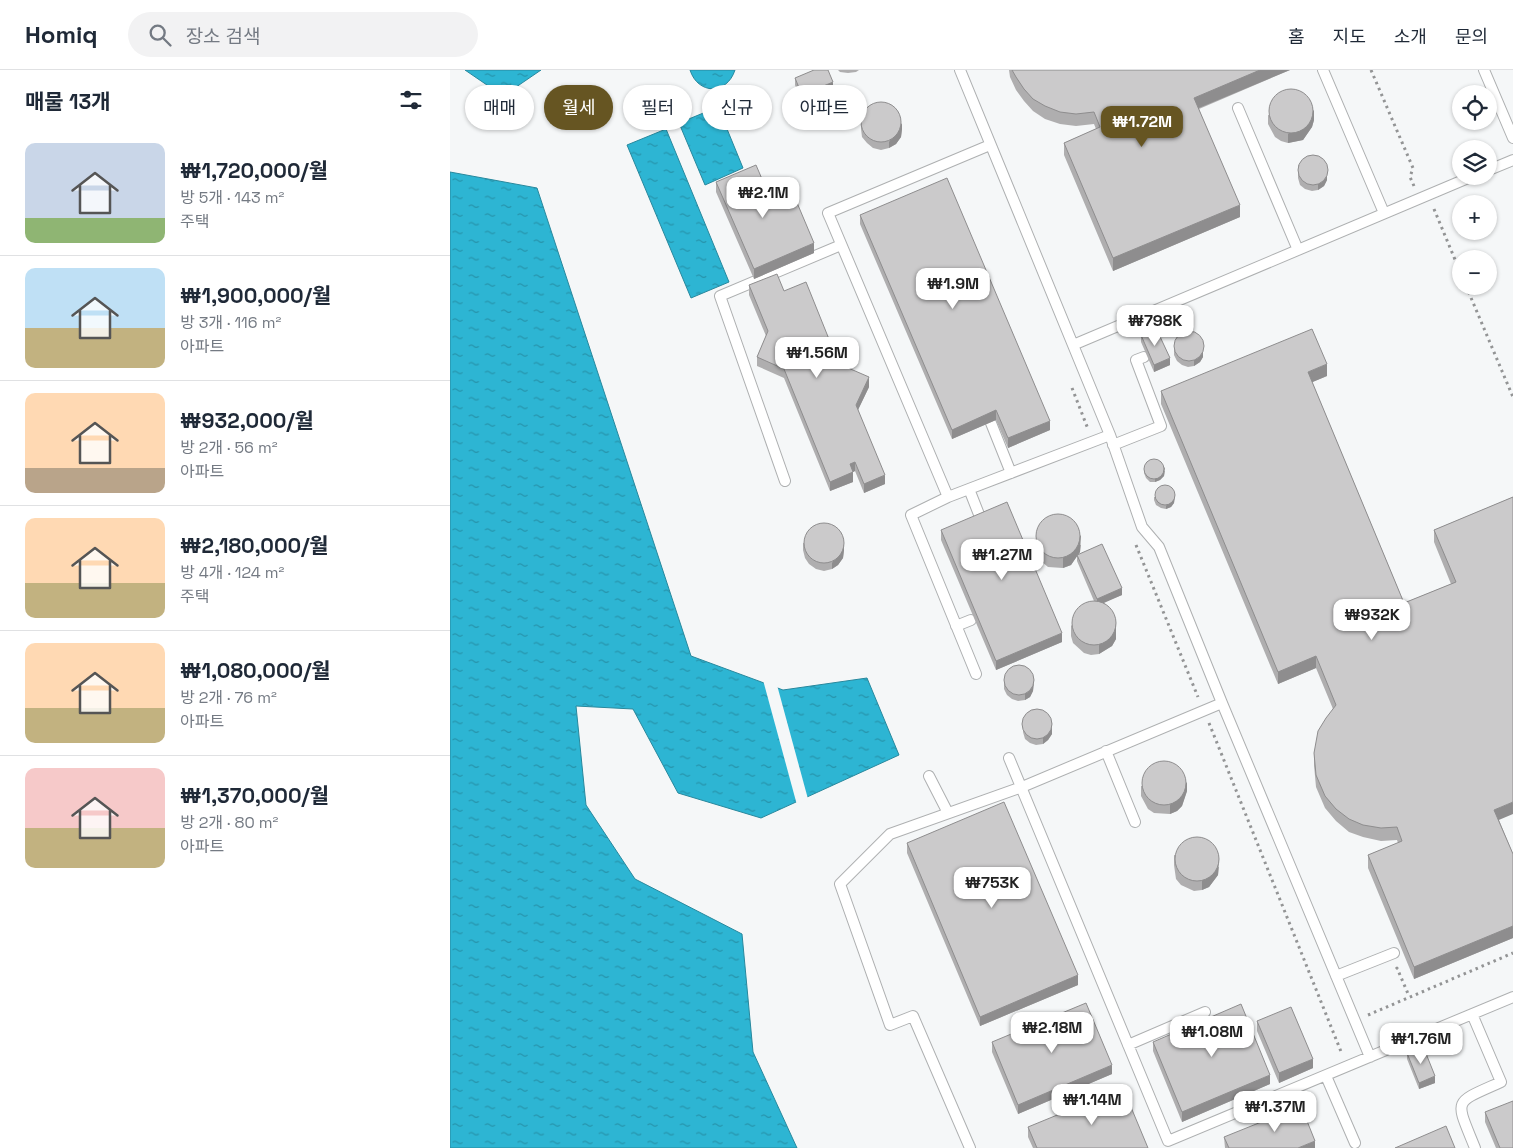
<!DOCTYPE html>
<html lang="ko">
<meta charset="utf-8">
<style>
body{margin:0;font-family:"Space Grotesk","Noto Sans KR",sans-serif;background:#f2f2f3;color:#1f2937;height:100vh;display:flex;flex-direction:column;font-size:19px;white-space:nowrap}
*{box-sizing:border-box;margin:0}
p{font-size:16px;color:#747a83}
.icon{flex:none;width:28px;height:28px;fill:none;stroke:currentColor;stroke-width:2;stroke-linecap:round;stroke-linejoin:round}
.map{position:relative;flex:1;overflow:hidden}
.details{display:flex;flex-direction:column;background:#fff;width:450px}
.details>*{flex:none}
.top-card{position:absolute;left:15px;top:15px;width:475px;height:45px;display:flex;gap:10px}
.buttons{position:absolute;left:1002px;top:15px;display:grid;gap:10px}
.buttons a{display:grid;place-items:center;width:45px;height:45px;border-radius:50%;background:#fff;box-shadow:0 1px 4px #0004;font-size:25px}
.price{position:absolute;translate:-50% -42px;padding:0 11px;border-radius:10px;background:#fff;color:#222;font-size:16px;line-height:32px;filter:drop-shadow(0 1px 2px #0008)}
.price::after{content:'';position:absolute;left:50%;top:30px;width:15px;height:11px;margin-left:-8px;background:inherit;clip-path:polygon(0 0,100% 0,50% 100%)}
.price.on{background:#652;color:#fff}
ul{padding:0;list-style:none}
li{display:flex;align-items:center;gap:15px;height:125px;padding:0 25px}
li+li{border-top:1px solid #e0e1e3}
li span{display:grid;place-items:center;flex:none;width:140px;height:100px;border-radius:10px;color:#555}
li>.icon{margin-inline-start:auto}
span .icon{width:60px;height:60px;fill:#fffc;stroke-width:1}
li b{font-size:21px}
h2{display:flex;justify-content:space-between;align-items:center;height:60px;padding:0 25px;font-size:21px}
.pill{padding:0 18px;border-radius:22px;background:#fff;box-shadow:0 1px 4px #0004;font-size:18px;line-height:45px}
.pill.on{background:#652;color:#fff}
header{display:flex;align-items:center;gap:30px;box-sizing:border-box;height:70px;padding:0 25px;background:#fff;border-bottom:1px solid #e0e1e3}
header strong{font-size:24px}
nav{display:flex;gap:28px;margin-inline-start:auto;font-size:18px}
.search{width:350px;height:45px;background:#f2f2f3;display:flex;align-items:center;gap:12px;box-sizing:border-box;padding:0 18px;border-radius:28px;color:#747a83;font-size:19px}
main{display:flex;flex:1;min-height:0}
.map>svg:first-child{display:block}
</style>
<header>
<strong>Homiq</strong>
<div class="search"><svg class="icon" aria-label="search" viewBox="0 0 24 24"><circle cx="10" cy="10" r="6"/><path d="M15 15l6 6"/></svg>장소 검색</div>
<nav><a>홈</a><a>지도</a><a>소개</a><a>문의</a></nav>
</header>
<main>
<section class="details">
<h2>매물 13개<svg class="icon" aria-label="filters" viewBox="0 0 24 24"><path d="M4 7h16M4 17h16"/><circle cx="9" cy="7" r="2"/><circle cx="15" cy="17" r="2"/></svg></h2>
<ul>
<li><span style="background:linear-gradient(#c9d6e8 75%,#8fb573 0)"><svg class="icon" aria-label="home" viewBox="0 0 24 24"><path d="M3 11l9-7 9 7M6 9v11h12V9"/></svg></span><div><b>₩1,720,000/월</b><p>방 5개 · 143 m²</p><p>주택</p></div></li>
<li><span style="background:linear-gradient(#bfe0f5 60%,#c2b280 0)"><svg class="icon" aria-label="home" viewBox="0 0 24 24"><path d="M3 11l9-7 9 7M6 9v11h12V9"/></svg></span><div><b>₩1,900,000/월</b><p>방 3개 · 116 m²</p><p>아파트</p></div></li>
<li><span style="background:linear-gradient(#ffd9b3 75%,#b9a48a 0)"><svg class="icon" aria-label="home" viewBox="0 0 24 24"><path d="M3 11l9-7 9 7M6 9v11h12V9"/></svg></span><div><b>₩932,000/월</b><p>방 2개 · 56 m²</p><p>아파트</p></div></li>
<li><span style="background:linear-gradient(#ffd9b3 65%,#c2b280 0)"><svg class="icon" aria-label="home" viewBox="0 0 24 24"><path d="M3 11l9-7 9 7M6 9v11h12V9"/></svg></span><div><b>₩2,180,000/월</b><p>방 4개 · 124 m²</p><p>주택</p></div></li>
<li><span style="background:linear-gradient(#ffd9b3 65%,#c2b280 0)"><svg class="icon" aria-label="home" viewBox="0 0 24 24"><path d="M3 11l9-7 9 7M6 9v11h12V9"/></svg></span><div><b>₩1,080,000/월</b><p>방 2개 · 76 m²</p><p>아파트</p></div></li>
<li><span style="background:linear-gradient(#f6c9c9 60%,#c2b280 0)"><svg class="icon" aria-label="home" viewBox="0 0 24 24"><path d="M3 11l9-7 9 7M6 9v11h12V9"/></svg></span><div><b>₩1,370,000/월</b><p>방 2개 · 80 m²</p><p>아파트</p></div></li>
</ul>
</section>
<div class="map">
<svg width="1063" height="1078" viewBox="0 0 1063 1078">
<defs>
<pattern id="water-ripples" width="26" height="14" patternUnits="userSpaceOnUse" patternTransform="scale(1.25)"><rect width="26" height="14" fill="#2db5d3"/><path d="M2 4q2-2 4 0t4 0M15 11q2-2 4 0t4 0" fill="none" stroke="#2693ab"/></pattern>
</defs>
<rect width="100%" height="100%" fill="#f5f7f8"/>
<path fill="url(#water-ripples)" stroke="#28889d" d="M15 0H91L53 26Z
M240 0H285C277 25 248 25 240 0Z
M268 37 293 98 255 115 229 53Z
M216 59 279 212 241 228 177 75Z
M0 102 87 118 241 586 333 620 417 608 449 685 311 748 228 723 183 639 126 636 136 735 185 809 292 864 303 982 347 1078H0Z"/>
<path fill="#f5f7f8" d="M313 610 327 615 358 729 347 735Z"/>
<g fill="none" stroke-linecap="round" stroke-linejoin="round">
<g stroke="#aeb0b1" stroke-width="12">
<path id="service" d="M510 0 660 365 692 457 709 477 772 633 920 987
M873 0 934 143
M1034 0 1063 68
M788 38 848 180
M1039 100 1063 90
M623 275 1023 106
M541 353 561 403
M663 375 711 356 686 290 694 287
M335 411 270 226 391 175
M519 419 530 447
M498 427 378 143 540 75
M506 556 521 550
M526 604 461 445 498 427 660 365
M656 681 685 752
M559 688 718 1071 1063 927
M479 706 498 743
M886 906 944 883
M1022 944 1051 1012C1002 1034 1005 1028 1025 1078
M678 975 755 942
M876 1006 905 1073
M520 1078 463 946 440 955 390 814 440 764 572 717 772 633"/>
</g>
<path stroke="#939495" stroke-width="3" stroke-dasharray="2.5 4" stroke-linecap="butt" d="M921 0 963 98 960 107 964 116
M984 139 1011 204
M1016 216 1063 327
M622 318 638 359
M686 475 748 627
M759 653 892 984
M946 899 947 898 959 926
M918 945 1063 883"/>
<use href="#service" stroke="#fff" stroke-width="10"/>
</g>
<path fill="#afaeaf" d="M388 0H409L406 2 398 3 390 2Z
M559 0H840L749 39 790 147 663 201 614 85V73L646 59 644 54 626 56 610 54 595 49 583 41 574 31 566 20 560 7Z
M345 8 383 19 352 32 345 15Z
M818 45 864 50 862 57 853 70 838 73 831 71 825 67 818 54Z
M411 52 452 59 451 67 446 74 439 78 431 80 423 78 417 73 412 67 411 59Z
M848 95 877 103V110L874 116 868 120 862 121 855 119 850 115 848 108Z
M266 112 324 137 364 183 304 209 266 122Z
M410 145 600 360 558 378 546 350 502 369 410 154Z
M299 215 334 221 389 294 419 317 408 340 435 414 414 423 405 401 403 402V412L380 421 334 308 307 296V287L316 266 299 225Z
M691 265 720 295 704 302 691 272Z
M724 272 753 280V287L750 292 744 296 738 297 732 295 727 291 724 285Z
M877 306 862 312 954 533 1001 514 984 472V460L1063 427 1049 750 1063 784V868L964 909 918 798V785L948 773 947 770 931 771 913 767 899 762 886 751 875 738 866 717 864 695V683L883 639 866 598 828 614 711 334V321Z
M694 400 715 401 714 406 710 410 705 412H700L696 408 694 403Z
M704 427H725L724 433 721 437 716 439 711 438 706 435 704 430Z
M491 460 612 572 546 600 491 470Z
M585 470 631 475 630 482 628 485 672 525 654 532 666 561V569L662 576 649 584 641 585 634 583 623 573 621 566V556L644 531 627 491V486L621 495 613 498 598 497 592 492 585 480Z
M353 473 394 480 393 488 388 495 382 499 374 501 366 499 359 494 355 488 353 480Z
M554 612 584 614 583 621 580 627 575 630 568 631 562 629 557 625 554 619Z
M573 656 602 664 598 670 593 674 586 675 580 673 575 669 573 662Z
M691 716 737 721 732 736 727 741 720 744 704 743 698 739 691 726Z
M457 773 628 915 530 956 457 783Z
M724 785 769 797 768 805 759 817 752 820 744 821 731 815 726 809 724 795Z
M807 951 863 998 829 1013 807 961Z
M542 972 662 1004 568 1044 542 982Z
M703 972 820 1014 732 1052 703 981Z
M957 983 985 1013 969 1019 957 989Z
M1035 1042 1063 1078H1046L1035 1052Z
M578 1057 698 1078H583L578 1067Z
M774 1067 865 1078H775Z"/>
<path fill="#8e8d8e" d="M810 0H840L744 40V28Z
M383 12V19L352 32V25Z
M864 40V50L862 57 853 70 838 73V64Z
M452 53V59L451 67 446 74 439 78V72Z
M877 97V110L874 116 868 120V113Z
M790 135V147L663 201V188Z
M364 173V183L304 209V199Z
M753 273V287L750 292 744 296V290Z
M720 288V295L704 302V295Z
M877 294V306L858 314V302Z
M419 307V317L406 344V335Z
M546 340V350L502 369V360Z
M600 351V360L558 378V368Z
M405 392V401L403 402V412L380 421V412L400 394Z
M715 397 714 406 710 410 705 412V409Z
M435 405V414L414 423V414Z
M725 424 724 433 721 437 716 439V436Z
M631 465 630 482 621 495 613 498V488Z
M394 474V480L393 488 388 495 382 499V493Z
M672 518V525L647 536V529Z
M666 552V569L662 576 649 584V575Z
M612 563V572L546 600V591Z
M866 586V598L828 614V602Z
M584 607 583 621 580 627 575 630V624Z
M602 651V664L598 670 593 674V668Z
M737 712V721L732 736 727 741 720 744V735Z
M1063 732V744L1044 752V740Z
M769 788 768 805 759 817 752 820V811Z
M1063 856V868L964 909V897Z
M628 905V915L530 956V947Z
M863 989V998L829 1013V1003Z
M662 995V1004L568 1044V1035Z
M820 1005V1014L732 1052V1042Z
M985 1006V1013L969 1019V1013Z
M865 1071V1078H848Z"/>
<path fill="#cbcacb" stroke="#8e8d8e" d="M364 0H378L383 12 352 25 345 8Z
M562 0H810L744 28 790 135 663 188 614 73 650 57 644 42 626 44 610 42 595 36 583 29 574 19 566 7Z
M819 41a22 22 0 1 1 44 0a22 22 0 1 1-44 0Z
M411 52a20 20 0 1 1 40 0a20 20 0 1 1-40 0Z
M848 100a15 15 0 1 1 30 0a15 15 0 1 1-30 0Z
M306 95 324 137 345 128 364 173 304 199 266 112Z
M497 108 600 351 558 368 546 340 502 360 410 145Z
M327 204 334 221 356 212 389 294 419 307 406 335 435 405 414 414 405 392 400 394 403 402 380 412 334 299 307 287 318 261 299 215Z
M706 258 720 288 704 295 691 265Z
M862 259 877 294 858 302 954 533 1006 512 984 460 1063 427V732L1044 740 1063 784V856L964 897 918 785 952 771 947 757 931 758 913 755 899 749 886 739 875 726 866 705 864 683 868 661 876 648 886 635 866 586 828 602 711 321Z
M724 276a15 15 0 1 1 30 0a15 15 0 1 1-30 0Z
M694 399a10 10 0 1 1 20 0a10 10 0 1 1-20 0Z
M705 425a10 10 0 1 1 20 0a10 10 0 1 1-20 0Z
M557 432 612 563 546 591 491 460Z
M586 466a22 22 0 1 1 44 0a22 22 0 1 1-44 0Z
M354 473a20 20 0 1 1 40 0a20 20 0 1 1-40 0Z
M652 474 672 518 647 529 627 485Z
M622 553a22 22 0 1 1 44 0a22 22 0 1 1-44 0Z
M554 610a15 15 0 1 1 30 0a15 15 0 1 1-30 0Z
M572 654a15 15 0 1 1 30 0a15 15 0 1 1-30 0Z
M692 713a22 22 0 1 1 44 0a22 22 0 1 1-44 0Z
M554 732 628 905 530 947 457 773Z
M725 789a22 22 0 1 1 44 0a22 22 0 1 1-44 0Z
M636 933 662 995 568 1035 542 972Z
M791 934 820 1005 732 1042 703 972Z
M841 937 863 989 829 1003 807 951Z
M973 976 985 1006 969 1013 957 983Z
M673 1018 698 1078H587L578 1057Z
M1063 1031V1078H1050L1035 1042Z
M851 1036 865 1071 848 1078H779L774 1067Z
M996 1056 1005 1078H945Z"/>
</svg>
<div class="buttons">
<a><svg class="icon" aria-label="locate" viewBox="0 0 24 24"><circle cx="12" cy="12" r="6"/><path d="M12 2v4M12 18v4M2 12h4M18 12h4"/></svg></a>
<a><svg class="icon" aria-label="layers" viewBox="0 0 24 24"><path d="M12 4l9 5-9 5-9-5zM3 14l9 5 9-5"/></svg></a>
<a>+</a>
<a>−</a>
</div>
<b class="price on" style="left:692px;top:78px">₩1.72M</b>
<b class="price" style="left:313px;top:149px">₩2.1M</b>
<b class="price" style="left:503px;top:240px">₩1.9M</b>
<b class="price" style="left:705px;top:277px">₩798K</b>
<b class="price" style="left:367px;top:309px">₩1.56M</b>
<b class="price" style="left:552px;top:511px">₩1.27M</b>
<b class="price" style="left:922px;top:571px">₩932K</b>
<b class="price" style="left:542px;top:839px">₩753K</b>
<b class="price" style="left:602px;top:984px">₩2.18M</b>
<b class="price" style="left:762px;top:988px">₩1.08M</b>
<b class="price" style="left:971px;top:995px">₩1.76M</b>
<b class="price" style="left:642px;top:1056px">₩1.14M</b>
<b class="price" style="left:825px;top:1063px">₩1.37M</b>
<div class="top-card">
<a class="pill">매매</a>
<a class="pill on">월세</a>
<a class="pill">필터</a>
<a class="pill">신규</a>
<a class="pill">아파트</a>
</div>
</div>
</main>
